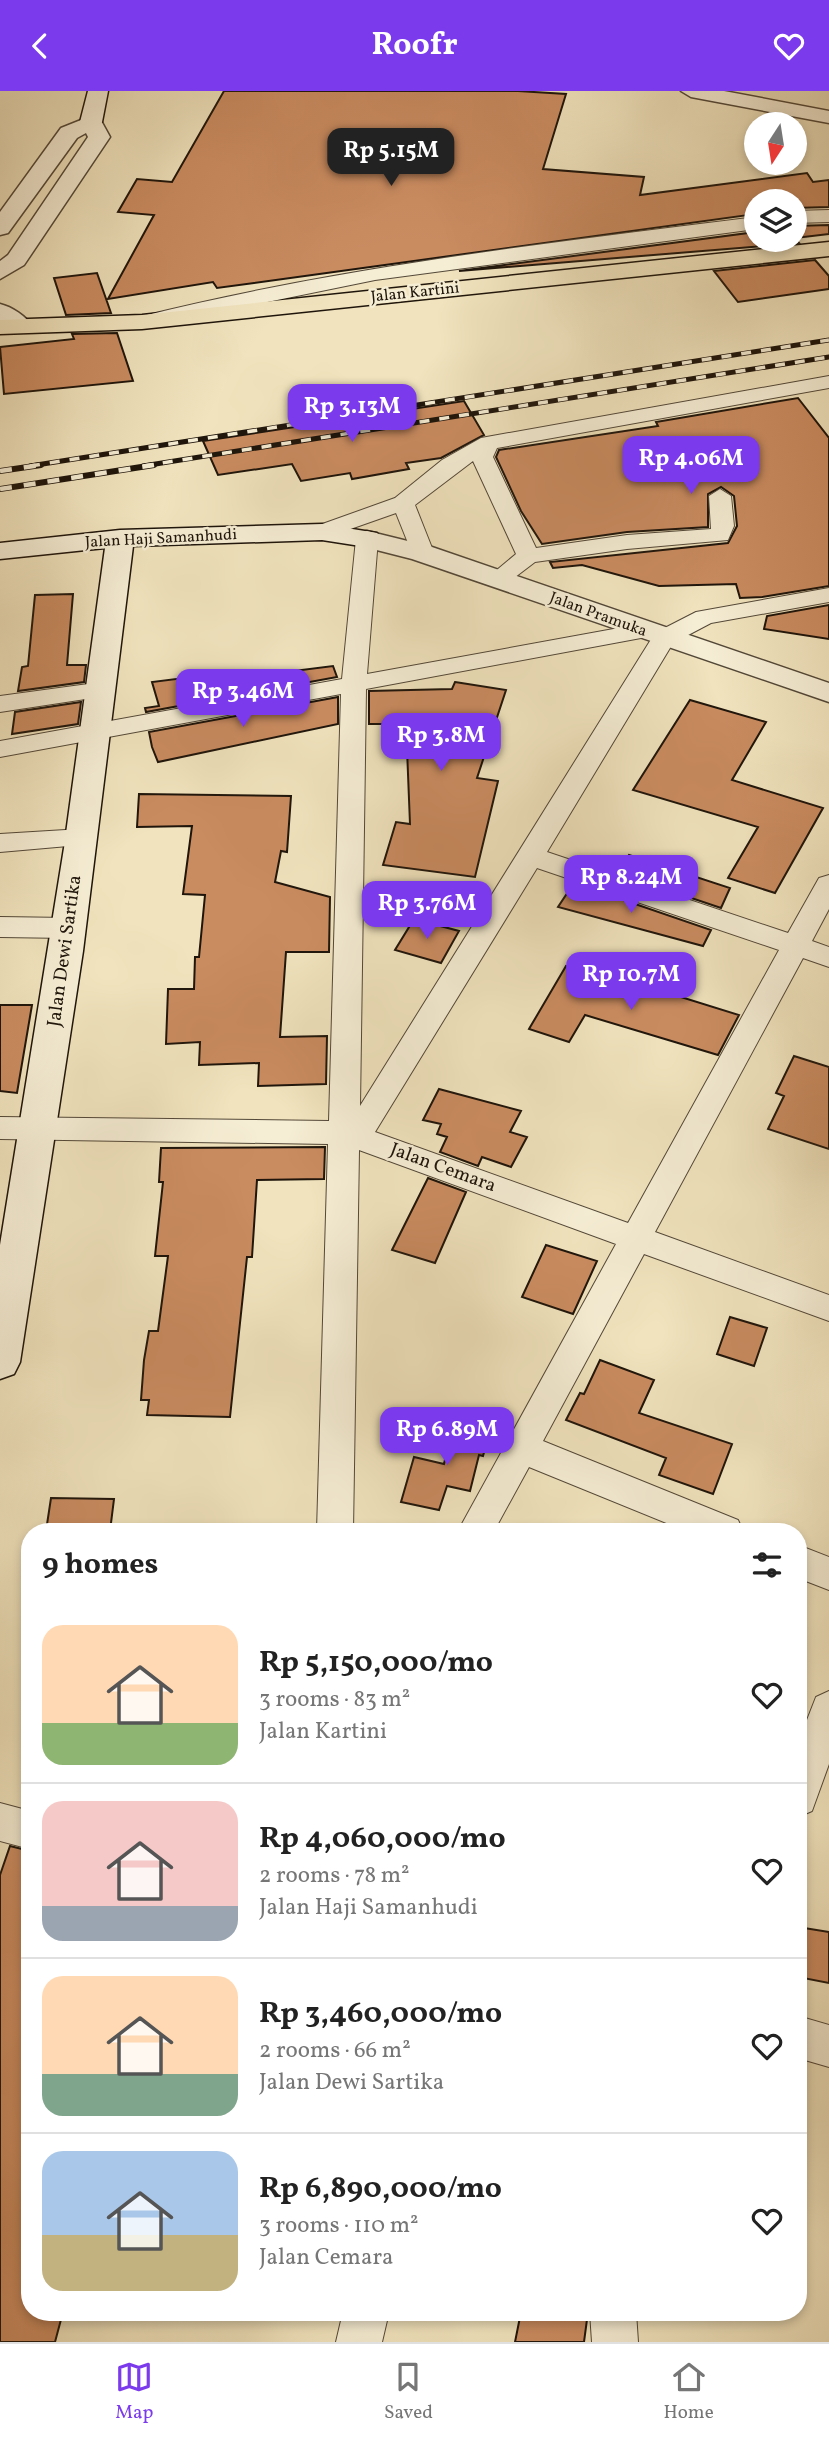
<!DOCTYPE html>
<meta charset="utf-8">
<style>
body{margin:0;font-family:Vollkorn,serif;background:#f2f2f2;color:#222;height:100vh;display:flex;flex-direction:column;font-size:26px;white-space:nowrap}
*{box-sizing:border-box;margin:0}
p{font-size:23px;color:#767676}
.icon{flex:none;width:38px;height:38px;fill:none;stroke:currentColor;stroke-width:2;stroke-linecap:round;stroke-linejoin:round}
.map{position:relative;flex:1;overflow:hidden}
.drawer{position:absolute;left:21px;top:1432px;width:786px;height:798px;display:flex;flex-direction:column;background:#fff;border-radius:28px;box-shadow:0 4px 10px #0003}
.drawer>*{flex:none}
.needle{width:46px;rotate:192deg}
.buttons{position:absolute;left:744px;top:21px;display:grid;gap:14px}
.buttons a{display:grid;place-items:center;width:63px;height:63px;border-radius:50%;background:#fff;box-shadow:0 4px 10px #0003;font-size:35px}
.price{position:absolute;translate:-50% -60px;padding:0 16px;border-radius:14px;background:#7c3aed;color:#fff;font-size:23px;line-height:46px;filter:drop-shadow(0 2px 4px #0008)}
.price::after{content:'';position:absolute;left:50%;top:42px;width:21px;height:16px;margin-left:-10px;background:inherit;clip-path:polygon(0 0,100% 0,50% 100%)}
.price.current{background:#222;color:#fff}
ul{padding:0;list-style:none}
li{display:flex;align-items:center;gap:21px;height:175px;padding:0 21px}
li+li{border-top:2px solid #e0e0e0}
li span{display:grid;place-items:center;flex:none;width:196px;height:140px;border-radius:21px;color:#555}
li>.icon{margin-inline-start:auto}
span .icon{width:84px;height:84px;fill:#fffc;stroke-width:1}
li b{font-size:30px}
h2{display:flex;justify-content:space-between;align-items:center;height:84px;padding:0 21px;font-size:30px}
header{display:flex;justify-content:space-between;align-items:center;height:91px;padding:0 21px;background:#7c3aed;color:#fff;font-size:32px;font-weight:700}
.menu{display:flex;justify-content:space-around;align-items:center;height:98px;border-top:2px solid #e0e0e0;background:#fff;font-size:19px;color:#767676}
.menu a{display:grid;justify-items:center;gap:4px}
.menu .current{color:#7c3aed}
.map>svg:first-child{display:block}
</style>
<header><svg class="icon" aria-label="back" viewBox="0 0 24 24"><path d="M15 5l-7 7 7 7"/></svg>Roofr<svg class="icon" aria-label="heart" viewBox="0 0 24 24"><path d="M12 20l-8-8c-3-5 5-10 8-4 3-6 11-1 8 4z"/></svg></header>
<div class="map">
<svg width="829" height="2251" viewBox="0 0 829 2251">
<rect width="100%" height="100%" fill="#f0e3bd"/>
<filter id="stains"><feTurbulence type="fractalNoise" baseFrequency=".00286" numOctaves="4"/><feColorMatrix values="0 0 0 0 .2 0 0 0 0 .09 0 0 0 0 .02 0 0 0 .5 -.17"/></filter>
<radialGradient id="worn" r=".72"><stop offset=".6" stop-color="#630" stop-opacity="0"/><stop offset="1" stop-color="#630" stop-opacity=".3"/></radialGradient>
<path fill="#c98b60" stroke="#1f150b" stroke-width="2" d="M224 0H518L566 3 543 78 644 86 640 104 807 82 813 91 829 89V116L794 117V110H756V123L217 197 213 191 108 208 154 124 118 121 137 88 172 91Z
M829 134V143L795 147 799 152 459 180 756 141V149H794V135Z
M815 169 829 185V198L738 211 714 180Z
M97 182 111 222 66 224 54 187Z
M117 242 133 290 4 303 0 256 74 248 72 243Z
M798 307 829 347V495L762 506 740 507 736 493 659 495 582 474 553 477 550 471 728 452 737 435 734 405 721 396 708 403V436L627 441 542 453 521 420 496 366 499 359 658 335 656 331Z
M464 310 484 344 441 367 406 372 409 378 352 388 350 382 301 390 292 373 218 384 203 350Z
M73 503 67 574H86L84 591 18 600 22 576 28 575 35 504Z
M829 514V548L764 538 767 525Z
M333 575 337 586 146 621 145 617 159 615 152 591 184 587 185 589 254 585Z
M455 591 506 599 477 687 498 690 475 786 383 774 396 731 410 733 407 658H391L389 633H369V600L452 598Z
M338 606V633L158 671 152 656 149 641Z
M690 609 766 631 732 689 823 717 775 802 728 787 758 736 633 699Z
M81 611 78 633 12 643 15 621Z
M139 703 291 705 287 761 281 760 275 791 330 806 329 861H286L280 946 327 945 326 993 258 995 259 972 199 974 200 951 166 953 168 898H194L195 866H199L205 804 183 803 192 735 137 736Z
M629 764 730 797 721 817 617 782Z
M574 792 711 839 703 855 558 816Z
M414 828 459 840 441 872 395 859Z
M566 875 649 903 652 897 739 924 718 964 585 924 569 951 529 938Z
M0 914H32L17 1002 0 1000Z
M794 965 829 976V1058L768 1038 784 1005 776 1002Z
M439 998 521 1020 510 1041 527 1046 511 1076 482 1066 478 1075 440 1061 447 1046 437 1043 441 1033 423 1029Z
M325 1056 324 1088 257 1089 252 1166H247L230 1326 147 1324 149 1309H141L144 1269 149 1240H158L168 1165H155L163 1091H159L161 1057Z
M428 1087 466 1101 435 1172 392 1159Z
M546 1154 597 1170 573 1223 522 1206Z
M730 1226 767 1237 754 1275 717 1263Z
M600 1269 654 1289 639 1322 732 1353 713 1403 659 1384 666 1367 566 1329 580 1302 584 1303Z
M454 1328 491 1336 483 1365 479 1364 470 1400 447 1395 439 1419 401 1411 414 1366 444 1373Z
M51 1407 114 1408 110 1440H46Z
M10 1755 30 1760V2221H63L55 2251H0V1784Z
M798 1836 829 1841V1892L798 1886Z
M521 2221H588L584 2251H515Z"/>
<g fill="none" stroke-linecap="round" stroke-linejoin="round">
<g stroke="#534838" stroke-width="2">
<path id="minor" d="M829 119V131L794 132V120Z
M756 126V138L375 189 150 235 140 229 143 225C344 175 550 152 756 126Z
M829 285V297L497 357 493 366 536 457 627 444 711 438 709 405 720 398 731 405 734 435 728 449 627 458 535 471 506 493H490L486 488 516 463 473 370 415 414 434 462 430 467H414L396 422 322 448 311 441 314 436 395 407 442 369 481 347Z
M367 441 378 448 367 583 641 533 649 535 653 540 649 545 641 547 366 598 360 1015 655 542 696 521 829 497V511L711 532 673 552 547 761 788 842 819 787 829 784V818L812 850 829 856V876L803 867 655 1141 829 1204V1230L644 1163 543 1350 738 1429 743 1440H686L529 1376 494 1440H458L616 1153 359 1059 353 1440H317L328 1053 0 1048V1026L329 1030 341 603 0 666V650L342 588 356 448ZM537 777 779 859 628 1132 375 1041Z
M103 591 112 594 115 599 112 604 0 621V605Z
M82 738 91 741 95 747 91 753 0 761V743Z
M0 826 68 827 78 830 82 837 78 844 68 847 0 846Z
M798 1454 829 1466V1499L798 1487Z
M829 1600V1673L812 1720 798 1726V1652L816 1606Z
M0 1712 30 1720V1758L0 1750Z
M798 1925 829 1934V1976L798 1967Z
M343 2221H389L382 2251H336Z
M590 2221H636L638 2251H592Z"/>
</g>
<g stroke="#534838" stroke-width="3">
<path id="tertiary" d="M681 0H724L829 20V32L691 6Z
M91 25 99 26 110 46 24 174 0 188V170L8 164 88 46 86 42 77 47 8 142 0 144V121L61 37Z
M0 213C12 216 26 225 33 236L30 241H12L0 232Z
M367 440 432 456 829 592V611L412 468 357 454 353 448 357 442Z"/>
</g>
<g stroke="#1f150b" stroke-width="3">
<path id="secondary" d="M88 0H108L102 31 91 37 80 31Z
M322 433 377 442 381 448 377 454 367 456 322 449 133 455 83 860 20 1271 14 1283 0 1288V1154L64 757 105 457 0 468V452L120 439Z"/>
</g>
<g stroke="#1f150b" stroke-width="3">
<path id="trunk" d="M829 151V165L142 238 0 243V229L142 224Z"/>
</g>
<use href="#minor" fill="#f5edd4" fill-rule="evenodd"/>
<use href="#tertiary" fill="#f5edd4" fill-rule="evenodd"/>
<use href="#secondary" fill="#f5edd4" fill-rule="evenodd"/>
<use href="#trunk" fill="#f0e3bd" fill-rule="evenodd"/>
<g stroke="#1f150b" stroke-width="5">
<path id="rail-far1" d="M30 375 829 249
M143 375 829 266"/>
</g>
<g stroke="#1f150b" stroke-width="6">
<path id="rail" d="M0 380 41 374
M0 398 154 374"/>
</g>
<use href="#rail-far1" stroke="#f5edd4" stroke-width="3.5" stroke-dasharray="10" stroke-linecap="butt"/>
<use href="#rail" stroke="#f5edd4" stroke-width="4.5" stroke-dasharray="12" stroke-linecap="butt"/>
</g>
<g text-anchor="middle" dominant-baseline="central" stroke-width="5" stroke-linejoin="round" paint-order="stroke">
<g font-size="16" fill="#1f150b" stroke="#f5edd4">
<text transform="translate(415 202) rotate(-6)">Jalan Kartini</text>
<text transform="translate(161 448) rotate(-3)">Jalan Haji Samanhudi</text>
<text transform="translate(598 524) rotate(20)">Jalan Pramuka</text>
</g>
<g font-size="19" fill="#1f150b" stroke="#f5edd4">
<text transform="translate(65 860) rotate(-82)">Jalan Dewi Sartika</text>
<text transform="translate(443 1077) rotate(20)">Jalan Cemara</text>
</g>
</g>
<rect width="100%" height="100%" filter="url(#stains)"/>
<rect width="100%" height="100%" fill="url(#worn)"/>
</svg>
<div class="buttons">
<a><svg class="needle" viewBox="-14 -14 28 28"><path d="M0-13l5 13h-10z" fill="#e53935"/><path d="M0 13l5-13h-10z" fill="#767676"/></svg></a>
<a><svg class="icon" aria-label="layers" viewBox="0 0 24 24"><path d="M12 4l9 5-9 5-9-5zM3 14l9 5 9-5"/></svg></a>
</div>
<b class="price current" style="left:391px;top:97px">Rp 5.15M</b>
<b class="price" style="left:352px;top:353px">Rp 3.13M</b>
<b class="price" style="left:691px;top:405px">Rp 4.06M</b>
<b class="price" style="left:243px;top:638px">Rp 3.46M</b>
<b class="price" style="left:441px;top:682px">Rp 3.8M</b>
<b class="price" style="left:631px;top:824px">Rp 8.24M</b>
<b class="price" style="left:427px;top:850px">Rp 3.76M</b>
<b class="price" style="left:631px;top:921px">Rp 10.7M</b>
<b class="price" style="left:447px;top:1376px">Rp 6.89M</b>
<section class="drawer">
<h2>9 homes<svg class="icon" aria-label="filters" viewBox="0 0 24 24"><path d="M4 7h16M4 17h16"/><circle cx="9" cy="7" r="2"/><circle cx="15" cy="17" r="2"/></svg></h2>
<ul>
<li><span style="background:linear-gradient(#ffd9b3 70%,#8fb573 0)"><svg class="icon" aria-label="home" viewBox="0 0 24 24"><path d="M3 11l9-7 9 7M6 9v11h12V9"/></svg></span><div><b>Rp 5,150,000/mo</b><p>3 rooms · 83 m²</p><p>Jalan Kartini</p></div><svg class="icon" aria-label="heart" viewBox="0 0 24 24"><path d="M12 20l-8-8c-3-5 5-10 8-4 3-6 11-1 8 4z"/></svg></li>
<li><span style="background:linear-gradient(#f6c9c9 75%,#9aa5b1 0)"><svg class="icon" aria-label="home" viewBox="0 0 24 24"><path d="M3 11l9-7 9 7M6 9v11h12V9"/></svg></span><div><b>Rp 4,060,000/mo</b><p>2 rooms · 78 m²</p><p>Jalan Haji Samanhudi</p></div><svg class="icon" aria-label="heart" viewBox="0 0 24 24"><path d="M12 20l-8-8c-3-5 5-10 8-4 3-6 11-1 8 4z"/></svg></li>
<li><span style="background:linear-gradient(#ffd9b3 70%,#7fa58c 0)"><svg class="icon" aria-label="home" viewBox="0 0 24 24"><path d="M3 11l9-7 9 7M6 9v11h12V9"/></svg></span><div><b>Rp 3,460,000/mo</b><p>2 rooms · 66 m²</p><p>Jalan Dewi Sartika</p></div><svg class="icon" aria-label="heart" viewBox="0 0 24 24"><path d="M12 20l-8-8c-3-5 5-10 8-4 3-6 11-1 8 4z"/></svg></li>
<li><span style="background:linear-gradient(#a9c7e8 60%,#c2b280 0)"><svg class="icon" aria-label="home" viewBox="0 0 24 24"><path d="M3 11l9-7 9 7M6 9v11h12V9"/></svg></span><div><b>Rp 6,890,000/mo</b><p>3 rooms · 110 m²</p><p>Jalan Cemara</p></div><svg class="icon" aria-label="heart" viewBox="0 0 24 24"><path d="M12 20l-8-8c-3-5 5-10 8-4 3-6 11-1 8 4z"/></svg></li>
</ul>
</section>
</div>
<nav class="menu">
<a class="current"><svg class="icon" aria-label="map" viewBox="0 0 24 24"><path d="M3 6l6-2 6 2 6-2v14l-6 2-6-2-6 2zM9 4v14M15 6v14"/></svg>Map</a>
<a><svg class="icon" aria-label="saved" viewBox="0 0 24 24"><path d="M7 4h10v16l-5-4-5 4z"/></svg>Saved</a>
<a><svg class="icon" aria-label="home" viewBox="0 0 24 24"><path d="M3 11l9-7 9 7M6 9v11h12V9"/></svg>Home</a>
</nav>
